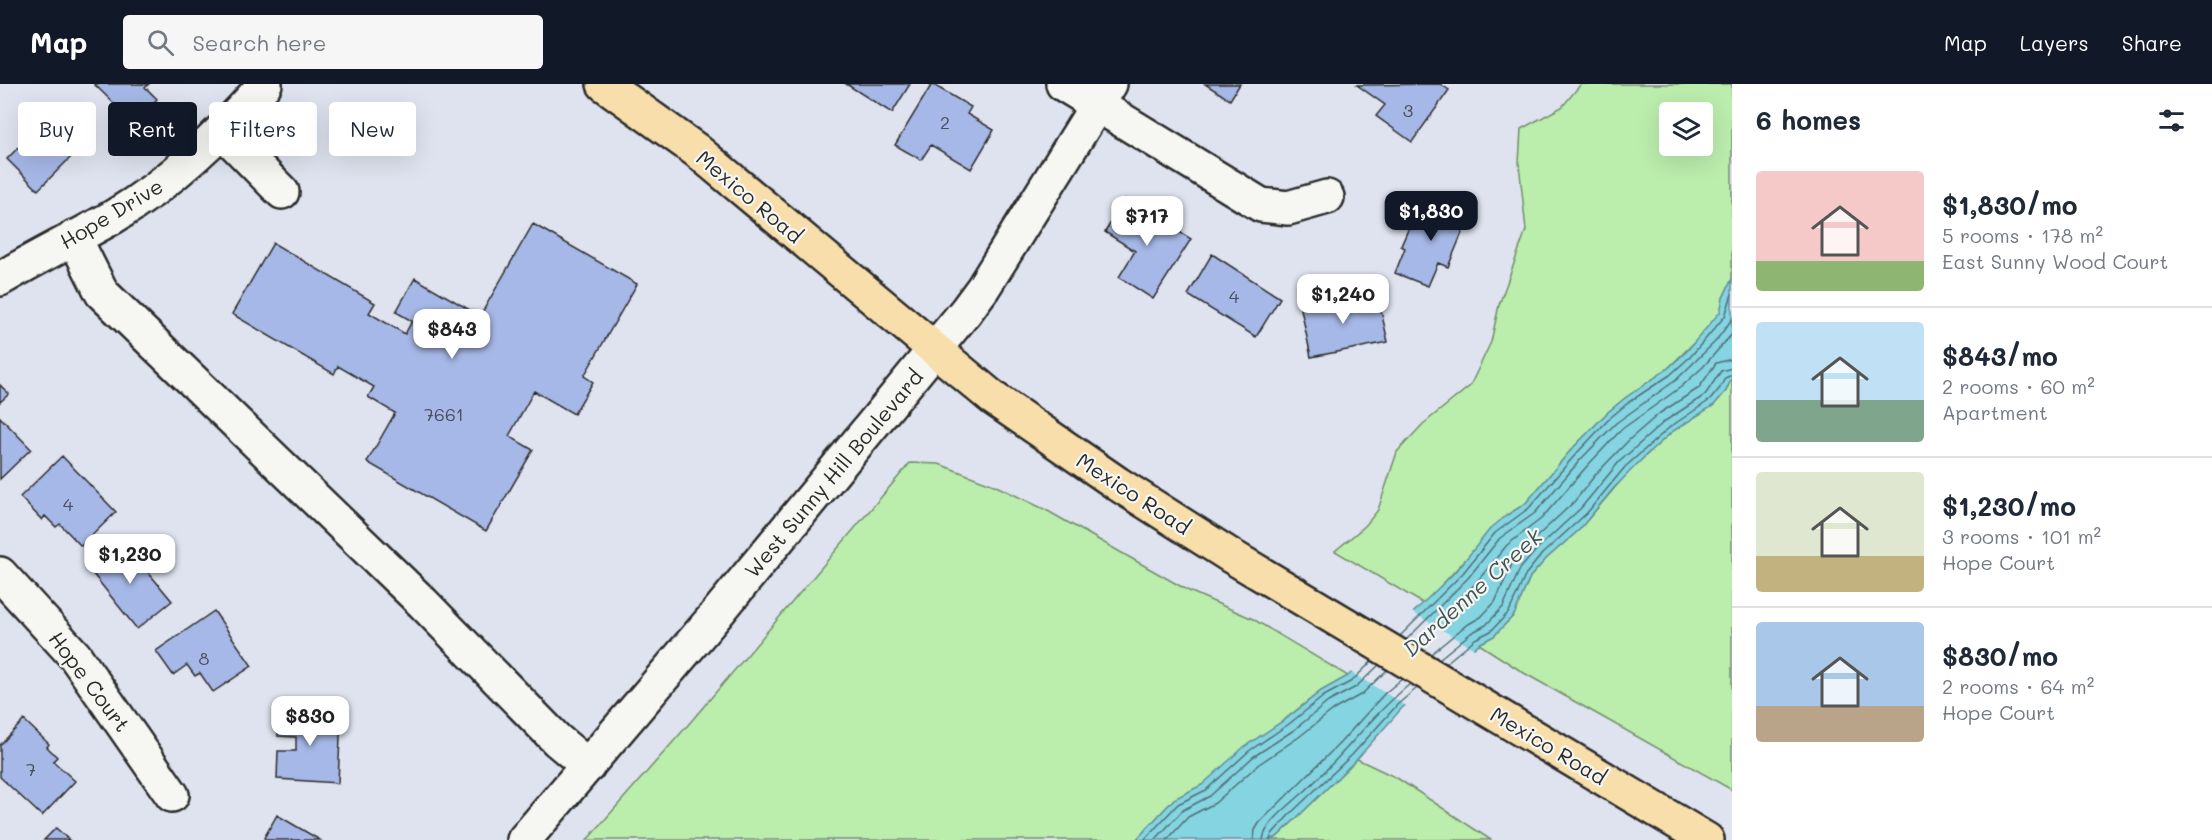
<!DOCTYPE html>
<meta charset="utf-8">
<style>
body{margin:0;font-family:Mali,sans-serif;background:#f6f6f7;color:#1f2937;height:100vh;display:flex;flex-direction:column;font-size:22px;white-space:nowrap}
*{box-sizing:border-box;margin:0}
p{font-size:20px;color:#747a83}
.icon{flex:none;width:33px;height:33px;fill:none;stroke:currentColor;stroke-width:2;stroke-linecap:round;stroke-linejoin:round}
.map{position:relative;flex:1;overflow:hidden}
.drawer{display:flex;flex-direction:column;background:#fff;width:480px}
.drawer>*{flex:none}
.top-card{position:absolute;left:18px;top:18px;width:570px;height:54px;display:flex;gap:12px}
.tools{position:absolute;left:1659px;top:18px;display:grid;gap:12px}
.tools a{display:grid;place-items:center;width:54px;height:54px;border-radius:6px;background:#fff;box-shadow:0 6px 24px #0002;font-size:30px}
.price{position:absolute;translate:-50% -51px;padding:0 14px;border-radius:12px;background:#fff;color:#222;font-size:20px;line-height:39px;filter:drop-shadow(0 2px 3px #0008)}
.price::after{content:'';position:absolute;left:50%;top:36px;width:18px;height:14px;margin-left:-9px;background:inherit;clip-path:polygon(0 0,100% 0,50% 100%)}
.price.active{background:#111827;color:#fff}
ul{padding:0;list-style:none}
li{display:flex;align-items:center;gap:18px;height:150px;padding:0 24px}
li+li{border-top:2px solid #e0e1e3}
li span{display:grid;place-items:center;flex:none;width:168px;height:120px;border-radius:6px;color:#555}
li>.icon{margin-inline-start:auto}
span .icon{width:72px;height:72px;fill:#fffc;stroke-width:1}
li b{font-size:26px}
h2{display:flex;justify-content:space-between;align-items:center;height:72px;padding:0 24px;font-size:26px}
.pill{padding:0 21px;border-radius:6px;background:#fff;box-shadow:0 6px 24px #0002;font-size:21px;line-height:54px}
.pill.active{background:#111827;color:#fff}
header{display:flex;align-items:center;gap:36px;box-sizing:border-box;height:84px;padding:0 30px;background:#111827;color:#fff}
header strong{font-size:28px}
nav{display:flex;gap:33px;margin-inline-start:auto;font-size:21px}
.search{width:420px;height:54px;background:#f6f6f7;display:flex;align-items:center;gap:15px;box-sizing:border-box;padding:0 21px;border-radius:6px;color:#747a83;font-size:22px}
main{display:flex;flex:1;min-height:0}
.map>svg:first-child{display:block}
</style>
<header>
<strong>Map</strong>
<div class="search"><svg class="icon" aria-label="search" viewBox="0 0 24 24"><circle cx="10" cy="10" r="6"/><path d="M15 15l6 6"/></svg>Search here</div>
<nav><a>Map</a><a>Layers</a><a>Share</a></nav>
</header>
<main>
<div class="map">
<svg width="1732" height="756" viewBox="0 0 1732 756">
<rect width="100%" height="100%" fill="#dee3ef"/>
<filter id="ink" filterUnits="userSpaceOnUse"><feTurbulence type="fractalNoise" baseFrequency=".0167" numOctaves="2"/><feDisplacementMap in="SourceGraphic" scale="12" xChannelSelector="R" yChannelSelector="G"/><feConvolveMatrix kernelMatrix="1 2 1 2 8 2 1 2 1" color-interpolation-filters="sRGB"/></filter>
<g filter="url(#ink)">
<path fill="#bbedad" stroke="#738c6c" stroke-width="1.5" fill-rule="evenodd" d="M1581 0H1732V195L1723 214 1721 228 1705 248 1666 286 1625 314 1607 329 1571 366 1525 420 1507 431 1424 520 1335 467 1365 442 1378 426 1397 368 1423 340 1470 302 1491 258 1499 221 1526 146 1519 79 1521 45 1562 23ZM1670 28H1702V62H1670Z
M1732 293V706L1524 589 1479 560 1494 552 1514 531 1530 493 1547 474 1579 446 1629 387 1673 347 1714 321 1726 307Z
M910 379 939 380 994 401 1046 426 1189 507 1253 535 1348 592 1321 607 1202 701 1174 715 1136 756H587L688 641Z
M1357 675 1397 694 1491 756H1270L1277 753Z"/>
<path fill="#84d4e1" stroke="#609098" stroke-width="1.5" d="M1732 195V293L1726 307 1714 321 1673 347 1646 371 1613 405 1579 446 1547 474 1530 493 1514 531 1494 552 1479 560 1402 624 1357 675 1277 753 1270 756H1136L1174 715 1202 701 1245 662 1286 635 1321 607 1348 592 1458 485 1490 445 1507 431 1525 420 1571 366 1607 329 1625 314 1666 286 1686 268 1720 228 1723 214Z"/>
<path fill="#dee3ef" d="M1412 528 1476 566 1408 623 1349 587Z"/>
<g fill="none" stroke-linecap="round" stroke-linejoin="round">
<path stroke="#4f6f74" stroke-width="1.5" d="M1400 552 1463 489 1495 449 1529 424 1576 370 1611 333 1629 318 1670 291 1691 272 1725 232 1732 210
M1406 556 1468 494 1500 454 1535 429 1581 375 1616 339 1676 296 1715 258 1732 235
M1414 560 1475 500 1507 461 1541 435 1588 381 1622 345 1681 303 1703 283 1732 250
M1431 570 1465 542 1481 533 1495 518 1513 478 1530 459 1574 418 1596 390 1630 355 1660 329 1699 304 1716 279 1732 275
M1439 575 1471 549 1486 541 1503 523 1520 485 1537 465 1581 424 1619 378 1665 337 1705 311 1721 287 1732 284
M1446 579 1475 555 1491 547 1509 528 1526 490 1542 470 1587 429 1625 383 1670 343 1710 316 1720 304 1725 294 1732 291
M1144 756 1178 720 1206 706 1249 667 1289 640 1324 612 1352 597 1372 577
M1155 756 1183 726 1210 712 1253 673 1294 646 1328 618 1356 603 1379 581
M1167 756 1188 733 1215 719 1259 680 1299 653 1333 626 1362 610 1387 586
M1254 756 1255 746 1260 738 1340 659 1385 609 1402 595
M1263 756C1264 740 1292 719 1304 708 1341 674 1371 632 1410 600
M1270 756 1272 750 1290 730 1352 671 1398 620 1417 604"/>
</g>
<path fill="#a6b8e7" stroke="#2b2b2b" stroke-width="1.5" d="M94 0H149L145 3 157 15 134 39Z
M846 0H910L892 29Z
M932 0 971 23 967 30 994 46 971 85 931 61 921 76 895 61Z
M1205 0H1240L1230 16Z
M1440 0 1449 6 1412 58 1376 32 1385 21 1357 1Z
M59 22 91 53 38 106 7 75Z
M1125 115 1146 128 1149 124 1162 132 1159 135 1191 155 1153 215 1119 193 1135 167 1105 148Z
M1425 115 1469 132 1448 183 1438 179 1428 202 1395 189 1405 164 1401 162 1410 141 1414 143Z
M533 140 637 200 584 292 593 298 574 330 534 307 509 352 533 366 486 447 367 378 395 329 368 313 374 303 338 282 334 290 232 230 273 159 375 219 369 229 405 250 412 237 396 228 415 194 480 232Z
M1212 170 1280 214 1256 253 1188 211Z
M1348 211 1350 218 1378 213 1388 258 1311 273 1300 220Z
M0 301 9 310 0 318Z
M0 333 31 365 0 395Z
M62 372 116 428 81 462 60 440 56 443 45 432 42 436 20 413Z
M123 458 172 517 137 545 89 485Z
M214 527 252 582 213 608 200 589 195 592 187 581 173 591 156 567Z
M279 627 341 630 338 699 277 695 278 667H296V653L278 652Z
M24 636 49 660 47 663 57 673 53 677 75 697 42 732 0 693V661Z
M277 731 320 756H268L264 754Z
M56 744 69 756H44Z"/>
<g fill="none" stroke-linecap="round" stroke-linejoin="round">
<g stroke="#2b2b2b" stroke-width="38">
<path id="minor" d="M1063 0 1261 121 1288 124 1327 113
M222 47 282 108
M74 153 102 209 423 519 557 656 588 682
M0 195C37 173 76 154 113 133 172 98 220 51 265 0
M0 490 75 572 172 711
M524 756 715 532 966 227 983 204 1110 0"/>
</g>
<g stroke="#2b2b2b" stroke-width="38">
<path id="major" d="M604 0 696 66 993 314 1118 400 1231 472 1707 756"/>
</g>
<use href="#minor" stroke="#f6f6f2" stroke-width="33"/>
<use href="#major" stroke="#f8deab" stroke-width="33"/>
</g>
</g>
<g text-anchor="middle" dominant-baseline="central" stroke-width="4.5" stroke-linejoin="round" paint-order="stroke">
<g font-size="18" fill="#4a4e5a">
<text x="1408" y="26">3</text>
<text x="945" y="38">2</text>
<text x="1234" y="212">4</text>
<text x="444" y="330">7661</text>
<text x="68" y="420">4</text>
<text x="204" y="574">8</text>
<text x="31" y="685">7</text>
</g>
<g font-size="21" fill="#2b2b2b" stroke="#f6f6f2">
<text transform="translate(750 112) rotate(40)">Mexico Road</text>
<text transform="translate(111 129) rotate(-31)">Hope Drive</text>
<text transform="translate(833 389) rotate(-50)">West Sunny Hill Boulevard</text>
<text transform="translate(1134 409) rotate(33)">Mexico Road</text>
<text transform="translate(90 597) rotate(53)">Hope Court</text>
<text transform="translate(1549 661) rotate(31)">Mexico Road</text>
</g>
<g font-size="22" font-style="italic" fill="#415558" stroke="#f6f6f2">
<text transform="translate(1472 508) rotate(-42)">Dardenne Creek</text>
</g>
</g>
</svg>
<div class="tools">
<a><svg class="icon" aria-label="layers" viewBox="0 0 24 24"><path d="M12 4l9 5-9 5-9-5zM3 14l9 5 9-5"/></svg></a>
</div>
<b class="price active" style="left:1431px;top:158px">$1,830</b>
<b class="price" style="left:1147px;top:163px">$717</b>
<b class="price" style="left:1343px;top:241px">$1,240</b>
<b class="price" style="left:452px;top:276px">$843</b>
<b class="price" style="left:130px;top:501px">$1,230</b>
<b class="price" style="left:310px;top:663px">$830</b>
<div class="top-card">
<a class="pill">Buy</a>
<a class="pill active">Rent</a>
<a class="pill">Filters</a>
<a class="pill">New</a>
</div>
</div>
<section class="drawer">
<h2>6 homes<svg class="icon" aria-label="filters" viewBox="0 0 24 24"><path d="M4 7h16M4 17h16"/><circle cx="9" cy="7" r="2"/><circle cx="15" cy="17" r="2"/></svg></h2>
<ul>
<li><span style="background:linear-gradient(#f6c9c9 75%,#8fb573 0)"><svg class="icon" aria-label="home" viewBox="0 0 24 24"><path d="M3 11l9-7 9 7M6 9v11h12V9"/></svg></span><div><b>$1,830/mo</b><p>5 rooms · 178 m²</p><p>East Sunny Wood Court</p></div></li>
<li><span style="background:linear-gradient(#bfe0f5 65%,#7fa58c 0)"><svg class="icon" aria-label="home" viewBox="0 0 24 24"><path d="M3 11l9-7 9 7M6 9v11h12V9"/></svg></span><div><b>$843/mo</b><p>2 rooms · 60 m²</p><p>Apartment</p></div></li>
<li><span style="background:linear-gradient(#dfe7d0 70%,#c2b280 0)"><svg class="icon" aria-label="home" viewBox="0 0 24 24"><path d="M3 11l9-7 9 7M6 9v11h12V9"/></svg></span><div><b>$1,230/mo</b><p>3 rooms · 101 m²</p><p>Hope Court</p></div></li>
<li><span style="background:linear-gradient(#a9c7e8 70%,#b9a48a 0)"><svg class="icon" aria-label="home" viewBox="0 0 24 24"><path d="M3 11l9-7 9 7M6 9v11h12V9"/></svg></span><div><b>$830/mo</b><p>2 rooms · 64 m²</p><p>Hope Court</p></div></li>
</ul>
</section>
</main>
